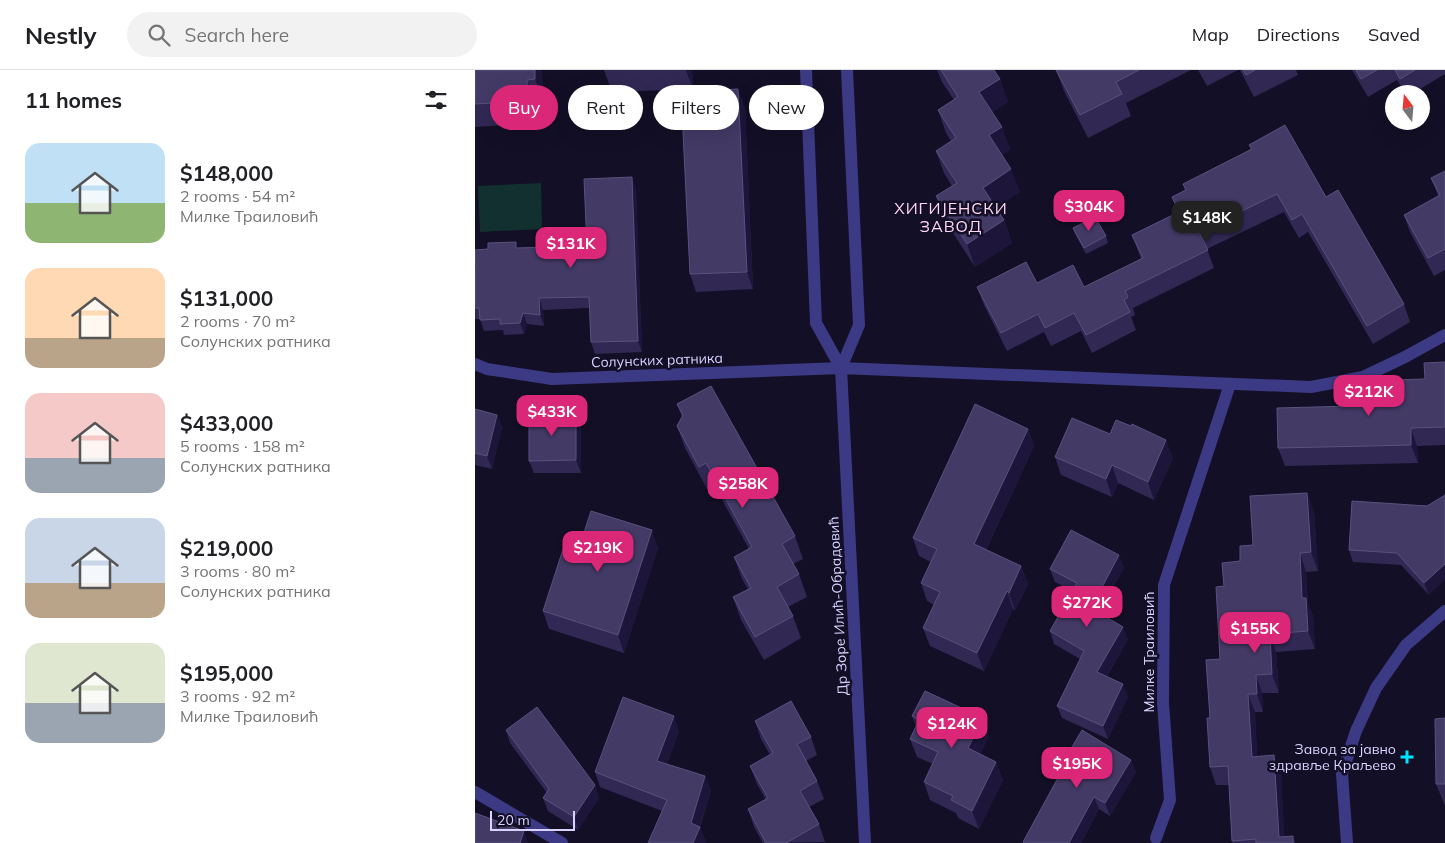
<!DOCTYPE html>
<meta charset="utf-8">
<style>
body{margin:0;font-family:Mulish,sans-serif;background:#f2f2f2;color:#202124;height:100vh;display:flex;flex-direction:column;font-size:19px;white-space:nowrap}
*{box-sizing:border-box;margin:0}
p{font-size:16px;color:#757577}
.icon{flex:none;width:28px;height:28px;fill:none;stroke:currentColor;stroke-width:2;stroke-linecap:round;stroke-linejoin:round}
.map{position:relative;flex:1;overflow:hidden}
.sheet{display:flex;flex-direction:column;background:#fff;width:475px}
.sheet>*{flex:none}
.hud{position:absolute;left:15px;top:15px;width:475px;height:45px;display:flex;gap:10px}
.needle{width:32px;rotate:344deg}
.fabs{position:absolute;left:910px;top:15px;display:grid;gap:10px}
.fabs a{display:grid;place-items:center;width:45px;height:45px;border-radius:50%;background:#fff;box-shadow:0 5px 20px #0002;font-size:25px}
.scale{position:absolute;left:15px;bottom:12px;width:85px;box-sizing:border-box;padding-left:5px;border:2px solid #d9d4ff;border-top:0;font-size:14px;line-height:18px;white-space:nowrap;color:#d9d4ff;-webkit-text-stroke:4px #130f26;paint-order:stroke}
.price{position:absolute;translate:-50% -42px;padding:0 11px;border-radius:10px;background:#db2777;color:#fff;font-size:16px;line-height:32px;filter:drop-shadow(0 1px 2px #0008)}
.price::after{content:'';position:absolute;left:50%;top:30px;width:15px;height:11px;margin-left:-8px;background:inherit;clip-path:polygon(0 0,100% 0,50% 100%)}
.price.current{background:#222;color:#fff}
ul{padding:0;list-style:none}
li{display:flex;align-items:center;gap:15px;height:125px;padding:0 25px}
li span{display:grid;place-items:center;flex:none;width:140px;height:100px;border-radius:15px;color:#555}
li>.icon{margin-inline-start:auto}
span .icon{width:60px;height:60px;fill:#fffc;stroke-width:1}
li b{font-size:21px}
h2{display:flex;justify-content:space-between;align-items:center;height:60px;padding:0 25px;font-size:21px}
.tag{padding:0 18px;border-radius:22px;background:#fff;box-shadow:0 5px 20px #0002;font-size:18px;line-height:45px}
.tag.current{background:#db2777;color:#fff}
header{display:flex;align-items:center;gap:30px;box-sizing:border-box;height:70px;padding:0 25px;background:#fff;border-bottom:1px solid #e0e0e0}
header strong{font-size:24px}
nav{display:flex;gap:28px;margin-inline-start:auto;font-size:18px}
.search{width:350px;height:45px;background:#f2f2f2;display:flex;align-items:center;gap:12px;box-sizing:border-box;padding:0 18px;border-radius:28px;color:#757577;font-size:19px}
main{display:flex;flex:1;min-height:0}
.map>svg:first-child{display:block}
</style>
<header>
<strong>Nestly</strong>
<div class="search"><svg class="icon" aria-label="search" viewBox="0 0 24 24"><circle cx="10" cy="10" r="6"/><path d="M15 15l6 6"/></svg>Search here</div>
<nav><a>Map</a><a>Directions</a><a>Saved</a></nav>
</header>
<main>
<section class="sheet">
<h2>11 homes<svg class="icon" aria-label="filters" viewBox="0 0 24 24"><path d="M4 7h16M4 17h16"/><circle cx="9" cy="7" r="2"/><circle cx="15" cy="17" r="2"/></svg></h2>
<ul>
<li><span style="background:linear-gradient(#bfe0f5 60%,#8fb573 0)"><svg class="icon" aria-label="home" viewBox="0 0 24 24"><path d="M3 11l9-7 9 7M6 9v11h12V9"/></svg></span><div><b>$148,000</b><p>2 rooms · 54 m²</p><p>Милке Траиловић</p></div></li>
<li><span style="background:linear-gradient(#ffd9b3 70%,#b9a48a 0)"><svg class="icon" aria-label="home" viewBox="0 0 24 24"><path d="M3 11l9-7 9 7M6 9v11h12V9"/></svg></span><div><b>$131,000</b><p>2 rooms · 70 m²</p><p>Солунских ратника</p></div></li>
<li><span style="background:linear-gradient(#f6c9c9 65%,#9aa5b1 0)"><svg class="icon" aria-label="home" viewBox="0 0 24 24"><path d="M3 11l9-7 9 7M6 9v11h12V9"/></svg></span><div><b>$433,000</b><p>5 rooms · 158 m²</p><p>Солунских ратника</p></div></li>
<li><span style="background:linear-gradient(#c9d6e8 65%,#b9a48a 0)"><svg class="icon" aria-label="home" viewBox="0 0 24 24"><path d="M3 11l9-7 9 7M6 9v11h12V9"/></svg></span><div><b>$219,000</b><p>3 rooms · 80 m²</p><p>Солунских ратника</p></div></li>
<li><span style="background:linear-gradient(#dfe7d0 60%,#9aa5b1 0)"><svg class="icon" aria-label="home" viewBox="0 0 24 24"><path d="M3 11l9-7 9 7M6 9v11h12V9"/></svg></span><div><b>$195,000</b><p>3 rooms · 92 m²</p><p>Милке Траиловић</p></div></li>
</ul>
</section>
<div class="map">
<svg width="970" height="773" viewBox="0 0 970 773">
<rect width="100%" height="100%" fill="#130f26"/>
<path fill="#12302f" d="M66 113 67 159 5 162 3 116Z"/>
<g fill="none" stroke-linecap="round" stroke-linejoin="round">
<path stroke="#3d3a85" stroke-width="12" d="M331 0 341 253 366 298
M372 0 384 255 366 298 390 773
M0 294 12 299 77 309 366 298 836 317 888 307 930 287 970 265
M0 722 87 773
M681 768 695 730 688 633 689 515 755 314
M872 773 867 704 881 661 901 618 931 575 970 541"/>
</g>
<path fill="#312854" d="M0 0H67L68 32H60L61 53 0 57Z
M129 0H217L218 19 137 22Z
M462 0H519L525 9 533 32 517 42 527 57 535 80 527 85 545 122 521 137 529 150 537 173 500 197 469 149 461 126 477 116 469 103 461 81 476 71 471 63 463 40 479 30 467 12Z
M581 0H716L651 33 656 46 613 68 589 21Z
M723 0H763L732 16Z
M765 0H821L823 5 779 27Z
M877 0H970V4L937 24H930L922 10 893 27Z
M270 37 278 219 221 222 215 204Z
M774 75 851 127 929 234 935 252 898 274 833 162 824 168 809 142 732 179 739 198 658 238 660 245 656 247 661 260 617 283 606 261 576 276 569 262 532 281 509 235 502 217 562 213 609 217 666 189 657 165 703 142 697 127 710 120 708 114 776 80Z
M970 101V200L959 206 935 162 929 145 963 126 956 108Z
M161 119 167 282 120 284 116 272 114 238 68 240 69 256 52 254 49 264 29 265 28 260 9 261 5 249H0V198L43 178 112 176Z
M598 158 631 166 633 173 611 184 600 164Z
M970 292V375L942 376 943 393 810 396 803 378 916 335Z
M202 334 320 466 328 489 318 494 324 504 332 527 313 537 318 546 326 568 289 590 266 550 258 527 273 519 267 509 259 487 274 479 239 415 232 419 210 378 202 356 207 347Z
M0 339 22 345 27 357 17 399 0 395Z
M101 344 106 356V403H59L54 391Z
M553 359 559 376 511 480 546 496 553 514 540 540 538 539 509 601 455 576 448 558 459 535 452 531 446 513 456 492 444 486 438 468Z
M635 364 698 388 679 430 643 413 637 427 586 405 580 387Z
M952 436 954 525 926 495 878 492 874 480Z
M839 441 843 501 831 502 833 534 838 546 840 579 801 582 804 623H787L788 642H780L782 686 799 685 806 703 809 767 818 766 820 773H758L757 771 754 715H741L735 697V648L745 589 749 516 765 491 778 475Z
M107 469 183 478 149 583 74 559 68 541Z
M649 497 625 543 653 569 632 606 653 627 633 669 587 648 582 636 605 589 579 574 575 561 597 521 580 512 575 499Z
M437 646 514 666 505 684 521 692 528 710 504 759 483 748 481 743 455 730 449 712 458 694 442 687 435 669 441 657Z
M970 648V736L961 714Z
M280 651 336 667 342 685 331 691 342 711 349 729 334 737 344 754 350 772 288 773 279 757 273 739 291 730 282 714 275 696 295 685 286 669Z
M31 660 120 715 124 728 103 760 73 741 68 728 72 723 35 673Z
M204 661 192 694 230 706 236 721 225 757 231 773H173L187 741 125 717 120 702Z
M661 702 635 746 624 739 606 773H548L582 709 581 704Z"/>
<path fill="#1d163a" d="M60 0H67V1L68 32 60 9Z
M211 0H217L218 19Z
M525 9 533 32 512 45 504 22Z
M52 10 60 32 61 53 53 31Z
M263 19 270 37 278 219 272 202Z
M527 57 535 80 522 88 514 65Z
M536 99 545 122 516 140 508 118Z
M157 107 161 119 167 282 163 271Z
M529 150 537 173 500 197 492 174Z
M64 228 68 240 69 256 65 245Z
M48 243 52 254 49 264 45 253Z
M101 344 106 356V403L101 390Z
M22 345 27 357 17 399 12 386Z
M936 358 942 376 943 393 936 375Z
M553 359 559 376 505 492 499 474Z
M691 370 698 388 679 430 673 412Z
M637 395 643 413 637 427 631 409Z
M832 423 839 441 843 501 836 482Z
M177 460 183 478 149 583 143 565Z
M825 483 831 502 833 534 838 546 840 579 833 561 827 528Z
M644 485 649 497 621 551 616 538Z
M970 494V510L954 525 949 513Z
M546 496 553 514 540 540 534 523Z
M532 521 538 539 509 601 502 583Z
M648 557 653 569 627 614 622 602Z
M795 564 801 582 804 623 797 604Z
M781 605 787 623 788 642 782 624Z
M648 614 653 627 633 669 628 656Z
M773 624 780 642 783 705 777 687Z
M199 646 204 661 187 707 182 691Z
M508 648 514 666 500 696 493 678Z
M799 685 806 703 810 773 804 767Z
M656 690 661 702 635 746 630 733Z
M521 692 528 710 504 759 497 741Z
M230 706 236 721 223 761 225 757 231 773H218L216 753Z
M120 715 124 728 103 760 99 747Z
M619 727 624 739 606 773H594Z
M49 761 53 773H45Z"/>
<path fill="#433a66" stroke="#5a527e" d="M0 0H60V9L52 10 53 31 0 34Z
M466 0H519L525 9 504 22 527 57 514 65 536 99 508 118 529 150 492 174 461 126 482 113 461 81 481 68 463 40 483 27Z
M581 0H664L641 12 647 24 605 45Z
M768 0H780L771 5Z
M881 0H902L886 9Z
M920 0H940L925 9Z
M263 19 272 202 215 204 206 22Z
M810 55 851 127 863 120 929 234 892 256 827 144 817 150 802 124 724 162 733 180 650 221 653 227 649 230 655 242 611 265 599 243 570 258 563 244 526 263 502 217 551 192 562 213 598 195 609 217 668 188 657 165 704 142 697 127 711 120 708 114 777 79 774 75Z
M970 101V179L953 188 929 145 965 125 956 108Z
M157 107 163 271 116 272 114 227 64 228 65 245 48 243 45 253 25 254V249L5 250 4 238H0V198H1L0 180 13 179V173L41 172V178L112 176 109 109Z
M620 147 631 166 609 178 598 158Z
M970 292V357L936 358V375L803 378 802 338 916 335 915 310 950 309 949 293Z
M236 316 320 466 307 474 324 504 302 517 318 546 280 567 258 527 276 518 259 487 277 477 231 393 224 397 202 356 208 345 202 334Z
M500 334 553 359 499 474 546 496 534 523 532 521 502 583 448 558 465 522 446 513 462 479 438 468Z
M0 339 22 345 12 386 0 383Z
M54 344H101V390L54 391Z
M597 348 635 364 641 350 656 356 657 354 691 370 673 412 637 395 631 409 580 387Z
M832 423 836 482 825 483 827 528H831L833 561 795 564 797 604 781 605 782 624H773L777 687 799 685 804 767 818 766V773H781V769L757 771 753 696 735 697 732 648H735L731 590 745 589 741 517 749 516 747 493 765 491V476L778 475 775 426Z
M970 425V494L949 513 922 483 874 480 877 431 952 436Z
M116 441 177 460 143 565 68 541 93 464 107 469Z
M596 460 644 485 616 538 648 557 622 602 648 614 628 656 582 636 609 581 575 561 602 513 575 499Z
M450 621 508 648 493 678 521 692 497 741 476 730 478 726 449 712 463 682 435 669 444 650 437 646Z
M148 627 199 646 182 691 230 706 216 753 225 757 218 773H173L192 730 120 702Z
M316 631 336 667 322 674 342 711 325 721 344 754 311 773H291L273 739 293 728 275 696 298 683 280 651Z
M62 637 120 715 99 747 68 728 74 719 31 660Z
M970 648V714H961L960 649Z
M607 660 656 690 630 733 619 727 594 773H549L548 772 584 706 581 704Z
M0 743 49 761 45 773H0Z"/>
<path fill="#00e5ff" stroke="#130f26" stroke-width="2" d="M929.5 679.5h5v5h5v5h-5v5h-5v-5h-5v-5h5z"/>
<g text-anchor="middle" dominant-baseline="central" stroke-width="5" stroke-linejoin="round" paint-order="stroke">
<g font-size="14" fill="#d9d4ff" stroke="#130f26">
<text transform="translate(182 290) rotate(-2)">Солунских ратника</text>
<text transform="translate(363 536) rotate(-93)">Др Зоре Илић-Обрадовић</text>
<text transform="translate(674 582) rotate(-90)">Милке Траиловић</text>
</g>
<g font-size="14" fill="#d9d4ff" stroke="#130f26" text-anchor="end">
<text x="921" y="679">Завод за јавно<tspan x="921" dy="16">здравље Краљево</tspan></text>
</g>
<g font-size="16" letter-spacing="1" fill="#ffd6f0" stroke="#130f26">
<text x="476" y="138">ХИГИЈЕНСКИ<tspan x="476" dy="18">ЗАВОД</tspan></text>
</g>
</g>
</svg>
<div class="fabs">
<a><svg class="needle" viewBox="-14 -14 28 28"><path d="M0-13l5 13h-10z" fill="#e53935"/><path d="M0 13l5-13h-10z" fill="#757577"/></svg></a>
</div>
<div class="scale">20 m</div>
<b class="price" style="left:614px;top:162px">$304K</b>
<b class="price current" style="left:732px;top:173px">$148K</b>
<b class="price" style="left:96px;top:199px">$131K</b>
<b class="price" style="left:894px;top:347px">$212K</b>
<b class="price" style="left:77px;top:367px">$433K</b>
<b class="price" style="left:268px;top:439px">$258K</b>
<b class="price" style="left:123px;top:503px">$219K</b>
<b class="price" style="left:612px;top:558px">$272K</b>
<b class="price" style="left:780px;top:584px">$155K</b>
<b class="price" style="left:477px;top:679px">$124K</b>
<b class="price" style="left:602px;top:719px">$195K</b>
<div class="hud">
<a class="tag current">Buy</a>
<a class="tag">Rent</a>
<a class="tag">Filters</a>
<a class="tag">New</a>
</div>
</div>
</main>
